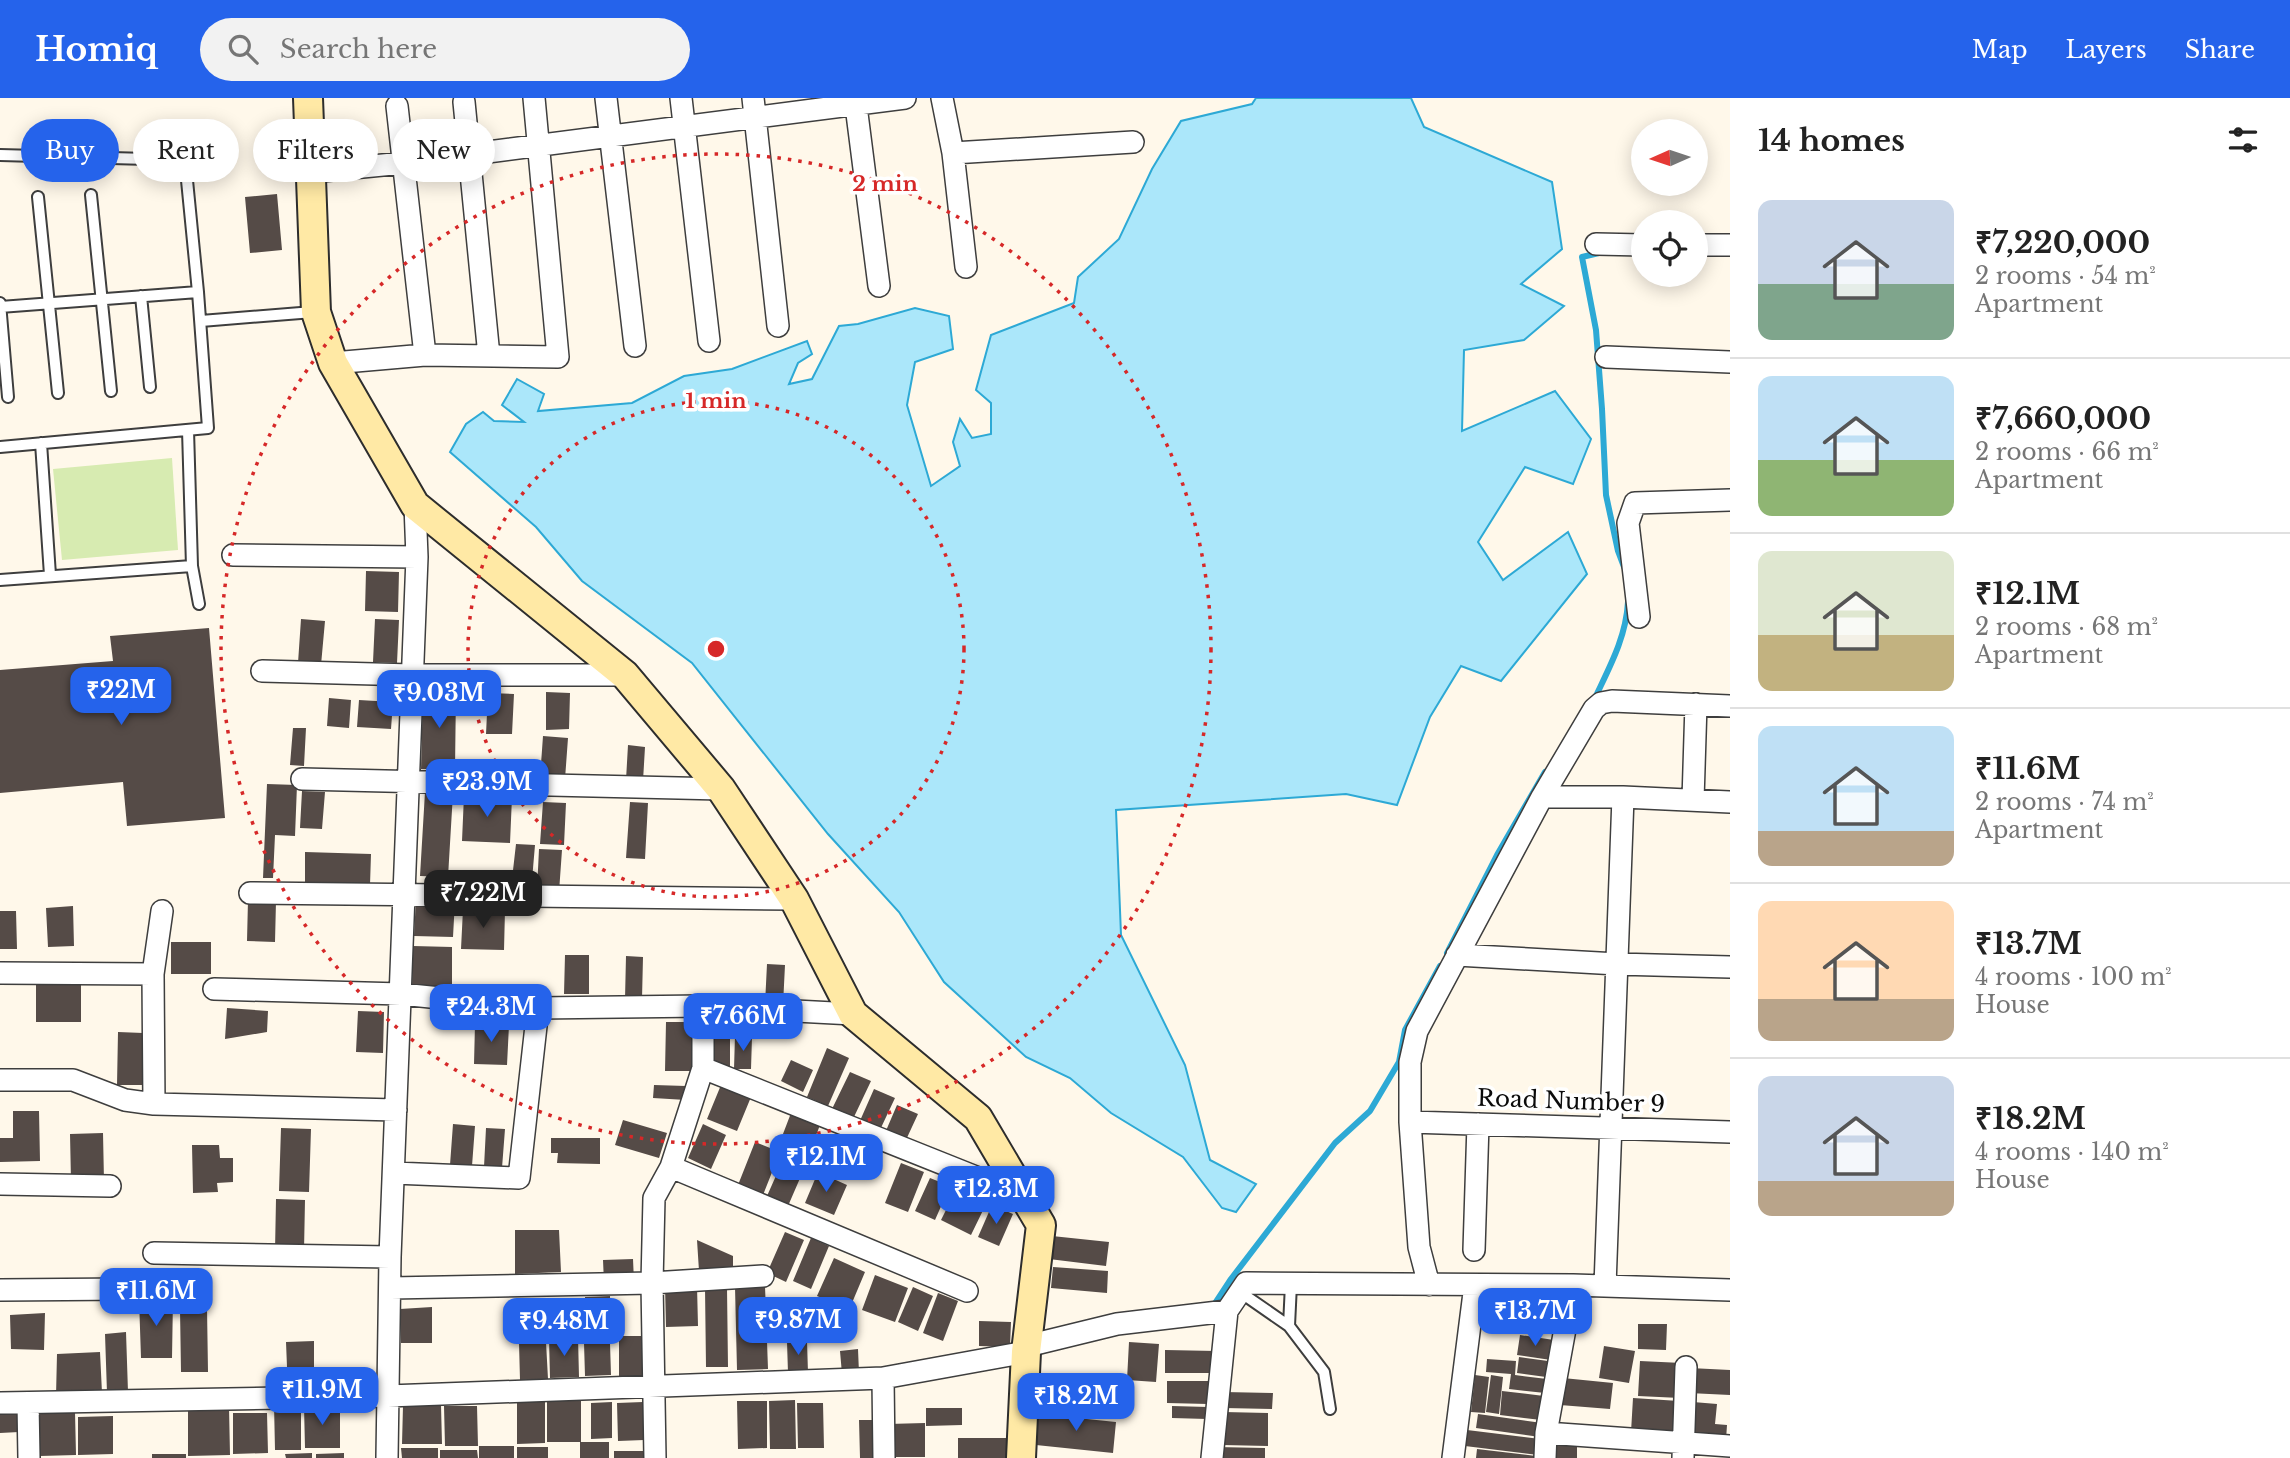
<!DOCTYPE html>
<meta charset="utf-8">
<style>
body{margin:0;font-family:"Libre Baskerville",serif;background:#f2f2f2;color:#222;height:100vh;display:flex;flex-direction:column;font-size:26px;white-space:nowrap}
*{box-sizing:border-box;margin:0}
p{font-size:23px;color:#767676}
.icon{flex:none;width:38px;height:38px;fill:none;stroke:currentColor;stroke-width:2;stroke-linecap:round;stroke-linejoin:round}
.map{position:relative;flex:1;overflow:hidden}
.panel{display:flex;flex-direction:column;background:#fff;width:560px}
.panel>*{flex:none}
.banner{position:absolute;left:21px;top:21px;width:665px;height:63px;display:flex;gap:14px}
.needle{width:46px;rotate:267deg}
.fabs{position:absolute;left:1631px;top:21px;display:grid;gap:14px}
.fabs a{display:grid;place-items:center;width:77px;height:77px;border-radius:50%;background:#fff;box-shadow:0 4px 18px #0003;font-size:35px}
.price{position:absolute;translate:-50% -60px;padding:0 16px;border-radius:14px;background:#2563eb;color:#fff;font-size:23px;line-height:46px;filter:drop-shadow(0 2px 4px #0008)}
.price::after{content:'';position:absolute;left:50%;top:42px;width:21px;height:16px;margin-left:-10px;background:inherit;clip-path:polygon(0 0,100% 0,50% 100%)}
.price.on{background:#222;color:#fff}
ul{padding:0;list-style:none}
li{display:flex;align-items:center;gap:21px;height:175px;padding:0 28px}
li+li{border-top:2px solid #e0e0e0}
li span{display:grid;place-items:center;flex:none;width:196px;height:140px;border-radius:14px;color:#555}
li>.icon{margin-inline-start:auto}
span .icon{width:84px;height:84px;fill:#fffc;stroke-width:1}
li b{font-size:30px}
h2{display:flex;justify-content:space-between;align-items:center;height:84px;padding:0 28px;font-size:30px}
.chip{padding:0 24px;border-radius:32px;background:#fff;box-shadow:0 4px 18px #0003;font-size:24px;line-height:63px}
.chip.on{background:#2563eb;color:#fff}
header{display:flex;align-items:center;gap:42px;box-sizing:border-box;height:98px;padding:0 35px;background:#2563eb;color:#fff}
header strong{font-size:33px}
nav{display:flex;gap:38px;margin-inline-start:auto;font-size:24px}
.search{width:490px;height:63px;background:#f2f2f2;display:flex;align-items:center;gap:18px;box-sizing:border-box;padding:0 24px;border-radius:38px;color:#767676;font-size:26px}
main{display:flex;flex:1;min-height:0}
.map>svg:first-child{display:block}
</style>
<header>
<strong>Homiq</strong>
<div class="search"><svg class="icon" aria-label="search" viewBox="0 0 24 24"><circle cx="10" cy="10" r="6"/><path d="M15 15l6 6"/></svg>Search here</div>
<nav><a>Map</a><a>Layers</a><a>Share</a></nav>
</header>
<main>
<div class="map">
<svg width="1730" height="1360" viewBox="0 0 1730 1360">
<rect width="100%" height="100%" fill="#fff8ea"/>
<path fill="#d7ebb1" d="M172 360 178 452 62 462 53 371Z"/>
<path fill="#abe7fa" stroke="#2da9d5" stroke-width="2" d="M1256 0H1411L1424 29 1552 84 1562 151 1521 186 1564 208 1524 242 1464 252 1462 333 1555 293 1591 341 1573 386 1525 369 1478 444 1503 482 1568 434 1587 476 1501 583 1461 568 1430 619 1397 707 1346 696 1116 712 1121 837 1185 967 1210 1062 1256 1086 1236 1114 1222 1110 1183 1059 1111 1015 1070 980 1026 959 944 884 899 814 828 736 692 565 582 483 536 429 450 354 466 326 483 314 494 323 524 324 502 307 517 281 544 296 538 313 632 305 684 278 732 271 807 243 812 256 798 265 789 286 812 281 839 228 858 226 915 210 949 218 953 251 915 264 907 307 931 388 960 368 953 344 960 321 972 340 991 336V305L976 292 991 237 1074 205 1078 179 1119 141 1152 71 1181 23 1252 6Z"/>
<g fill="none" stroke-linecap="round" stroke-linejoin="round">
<path stroke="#2da9d5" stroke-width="6" d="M1603 154 1582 159 1596 232 1602 311 1606 397 1618 453 1624 469
M1594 602C1609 570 1626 540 1628 504
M1447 855 1497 757 1545 674
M1212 1210 1231 1181 1335 1045 1370 1013 1399 964 1405 932 1440 868"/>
</g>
<path fill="#554b47" d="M277 96 282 152 250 155 245 99Z
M366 473 399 474 398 514 365 513Z
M301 521 325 523 321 567 298 565Z
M375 521 399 522 397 565 373 564Z
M209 530 225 720 127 728 123 684 0 695V572L113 563 110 538Z
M423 591 456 592 455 672 421 671Z
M546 594 570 595 569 631 546 632Z
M488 595 514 596 512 636H486Z
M329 600 351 602 349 630 327 628Z
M359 602 393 604 391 631 357 629Z
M293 630H306L304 668 290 667Z
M543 638 568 640 565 681 540 680Z
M628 647 645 649 643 683 626 682Z
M267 686 297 687 295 738 275 737 273 780H263Z
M302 693 325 694 322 731 300 730Z
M425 694 453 695 448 779 420 778Z
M464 697 512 699 510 745 462 743Z
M543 704 566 705 564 747 540 746Z
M630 704 648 705 645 761 626 760Z
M516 746 535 747 532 782 512 781Z
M539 751 562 752 559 794 537 792Z
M305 754 371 756 370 787 305 785Z
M416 800 455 802 453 839 414 838Z
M248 802 276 803 275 844 247 843Z
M73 808 74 848 48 849 46 810Z
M463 811 505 812 504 852 461 851Z
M0 813H16L17 851H0Z
M171 844H211V876H171Z
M413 848 452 849V890H412Z
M565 857H589V896H564Z
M626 858 643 859 642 901H625Z
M767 866 785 867 783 907 765 906Z
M36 884H81V924H36Z
M227 910 268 913 267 934 225 941Z
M358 913 384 914 383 955 356 954Z
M666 924H692L691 973H665Z
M475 926 509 927 507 967 474 966Z
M713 933H730V968H713Z
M118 934 143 935 142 987H117Z
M735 938 752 939 751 971H734Z
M827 950 849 960 828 1008 807 999Z
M791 962 813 972 803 994 781 983Z
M850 974 871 983 853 1021 832 1011Z
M654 987 686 988V1002L653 1000Z
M721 987 751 999 737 1033 707 1021Z
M874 991 895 1000 879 1034 859 1025Z
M897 1007 918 1016 905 1044 885 1035Z
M13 1013H39L40 1063 0 1064V1040H13Z
M791 1015 820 1027 807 1061 778 1049Z
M623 1022 667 1035 659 1060 615 1047Z
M453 1026 475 1028 472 1068 450 1067Z
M703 1026 726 1037 711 1071 688 1060Z
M281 1030 311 1031 309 1094 279 1093Z
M486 1030 505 1031 502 1070 484 1069Z
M103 1035 104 1083H71L70 1036Z
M551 1040H600V1066L557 1065 558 1055H551Z
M755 1044 780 1054 763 1097 738 1087Z
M192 1047H219L220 1060H233V1084L217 1085 218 1094 193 1095Z
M783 1062 804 1071 788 1108 767 1098Z
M901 1065 924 1074 908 1114 885 1105Z
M818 1074 847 1087 834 1117 805 1105Z
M930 1080 950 1088 935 1122 915 1113Z
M958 1088 988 1102 971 1137 941 1122Z
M276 1101 305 1102 304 1153H275Z
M992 1107 1013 1116 999 1148 978 1139Z
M515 1132H559L561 1174 515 1176Z
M785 1134 804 1142 786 1184 767 1175Z
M1052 1138 1109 1144 1106 1168 1049 1161Z
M811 1140 829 1148 811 1191 793 1183Z
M697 1142 733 1158V1171L699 1173Z
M834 1160 865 1174 849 1212 817 1198Z
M633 1161 634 1183 604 1184 603 1162Z
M1053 1169 1108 1173 1107 1195 1051 1190Z
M875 1177 908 1190 895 1224 862 1212Z
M665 1188H697L698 1228 666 1229Z
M765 1188 768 1271 737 1272 735 1189Z
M913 1189 933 1198 918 1233 898 1224Z
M705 1190H727L728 1269H706Z
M938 1195 958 1203 943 1243 923 1235Z
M610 1198 611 1234 586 1235 585 1199Z
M173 1200 172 1260H141L139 1201Z
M548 1201H575L576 1235 549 1236Z
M432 1209V1245H401L400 1211Z
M207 1210 208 1274H181L180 1211Z
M518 1210H543V1237H518Z
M45 1215 44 1252 11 1251 10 1217Z
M979 1223 1011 1224 1010 1249 979 1248Z
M1638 1226H1667L1666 1252 1638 1251Z
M126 1234 128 1294 107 1295 105 1236Z
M1520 1237 1554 1242 1551 1262 1517 1257Z
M619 1238H644L645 1278H619Z
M578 1239 579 1279 550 1280 549 1240Z
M314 1243V1294H288L286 1244Z
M807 1243 808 1275H788L787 1244Z
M546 1244 548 1281 520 1282 519 1245Z
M1129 1244 1159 1246 1156 1284 1127 1282Z
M584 1245H610L611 1277 585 1278Z
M1604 1248 1635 1253 1629 1285 1599 1280Z
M858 1251 859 1275 842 1276 840 1253Z
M1165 1252 1216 1253V1275H1165Z
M100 1254 102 1295 56 1298 57 1256Z
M1519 1259 1548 1263 1546 1279 1517 1275Z
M1487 1261 1516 1263 1515 1277 1547 1281 1545 1295 1509 1291 1511 1276 1486 1274Z
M1640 1263 1682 1265 1680 1300 1638 1298Z
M1690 1270 1730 1272V1297L1689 1295Z
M1475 1277 1489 1279 1485 1315 1471 1314Z
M1491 1277 1503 1279 1499 1316 1486 1314Z
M1563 1280 1613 1285 1610 1311 1560 1307Z
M1167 1283H1208V1306L1167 1305Z
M1502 1293 1544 1298 1541 1322 1500 1317Z
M1224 1294 1273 1295 1272 1311 1224 1310Z
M1633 1300 1679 1303 1677 1336 1631 1334Z
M545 1301V1345L517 1346V1302Z
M581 1302V1344H547V1303Z
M795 1302 796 1351H770L769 1303Z
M737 1303H767V1350L738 1351Z
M612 1304V1340L591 1341V1305Z
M643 1304 644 1342 618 1343 617 1305Z
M1693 1304 1717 1306 1715 1326 1727 1327 1726 1342 1691 1340Z
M797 1305H823L824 1350H798Z
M274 1306H301V1352H275Z
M441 1307 442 1346H402L403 1308Z
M304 1308H340V1350H305Z
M444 1308H477L478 1348H445Z
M1172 1308 1208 1309 1207 1321 1172 1320Z
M229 1309 230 1357 188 1358V1310Z
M926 1310H962V1327L926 1328Z
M75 1314 76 1357 40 1358 39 1315Z
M1224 1314 1268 1315V1348L1223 1347Z
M18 1315 19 1334 0 1335V1316Z
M233 1315H267L268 1355 233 1356Z
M1038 1316 1116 1324 1113 1355 1036 1347Z
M1478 1316 1542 1325 1540 1339 1476 1330Z
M113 1318V1356L78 1357V1319Z
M859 1322H874L875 1360H860Z
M925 1325V1359H888V1326Z
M1467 1332 1540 1341 1538 1357 1465 1348Z
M958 1340H1006V1360H958Z
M1550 1342H1577V1360H1549Z
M580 1344H609V1360H580Z
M479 1348H514V1360H479Z
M517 1349H548V1360H517Z
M1216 1349 1265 1350V1360H1216Z
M401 1350H438V1360H402Z
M1477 1351 1536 1358 1535 1360H1476Z
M440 1352H477L478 1360H440Z
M614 1353H644V1360H614Z
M312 1355V1360H286L285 1356Z
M344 1355V1360H316V1356Z
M152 1356H186V1360H152Z"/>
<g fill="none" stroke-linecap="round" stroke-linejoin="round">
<g stroke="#3e3e3e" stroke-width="14">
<path id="lane" d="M0 57 185 62 198 194
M91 97 111 293
M38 99 58 295
M141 198 150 289
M0 205 8 299
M0 209 198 194 208 330 0 349
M201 223 313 214
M188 332 192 468 199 506
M41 345 50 477
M0 482 192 468
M1240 1194 1289 1228 1324 1274 1330 1311
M1289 1228 1291 1186"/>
</g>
<g stroke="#3e3e3e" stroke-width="24">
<path id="street" d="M606 0 635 248
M681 0 709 243
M753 0 778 228
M855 0 879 188
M942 0 953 55 966 169
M464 4 489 258
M397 8 425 257
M953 55 1133 44
M312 74 403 65 905 0
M1596 146 1643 147
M1696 147H1730
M1606 259 1730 264
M333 265 425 257 558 259 534 0
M233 457 417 459
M1639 519 1628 425 1635 405 1730 402
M262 573 412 577H625
M302 681 721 691
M1542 699 1594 611 1601 605 1612 603 1730 608
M1693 702 1696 606
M250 795 794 801
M1457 857 1617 866 1730 869
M0 875 153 876
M214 891 401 896 538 910 703 908 853 916
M703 970 1026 1099
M0 982H73L125 1002 154 1006 396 1012
M154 1006 153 876 162 813
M1410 1024 1730 1034
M671 1069 967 1193
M394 1075 519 1080 538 910
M0 1086 110 1088
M1474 1152 1478 1026
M154 1155 390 1159
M1429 1187 1419 1149 1410 1024V964L1417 933 1542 699H1623L1730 704
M1605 1188 1623 699
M391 1190 652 1185 763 1178
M0 1192 129 1191
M1027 1248 1117 1226 1227 1213
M883 1280 884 1360
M0 1305 388 1298 883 1280 1026 1254
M28 1305 29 1360
M1546 1335 1730 1348
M387 1360 390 1159 417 459 415 407
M655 1360 652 1185 654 1100 671 1069 703 970V908
M1212 1360 1227 1213 1246 1185 1573 1187 1730 1192
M1453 1360 1475 1187
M1545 1360 1546 1335 1573 1187
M1683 1360 1686 1269"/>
</g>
<g stroke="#2d2d2d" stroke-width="32">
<path id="secondary" d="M308 0 316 214 333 265 415 407 625 577 721 691 794 801 853 916 978 1020 1041 1127 1026 1254 1021 1360"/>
</g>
<use href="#lane" stroke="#fff" stroke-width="10"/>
<use href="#street" stroke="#fff" stroke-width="21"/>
<use href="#secondary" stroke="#ffe9a5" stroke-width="28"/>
</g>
<g fill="none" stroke="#d62828" stroke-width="3.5" stroke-dasharray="3.5 7">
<circle cx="716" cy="551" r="248"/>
<circle cx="716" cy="551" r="495"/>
</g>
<g text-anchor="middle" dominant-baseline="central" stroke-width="7" stroke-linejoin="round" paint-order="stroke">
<g font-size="23" fill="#0b0b0b" stroke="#fff">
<text transform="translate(1571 1003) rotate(2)">Road Number 9</text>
</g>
</g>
<circle cx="716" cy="551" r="10" fill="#d62828" stroke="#fff" stroke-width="3.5"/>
<g font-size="21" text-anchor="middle" font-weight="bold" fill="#d62828" stroke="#fff" stroke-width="7" stroke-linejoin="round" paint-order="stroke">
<text x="885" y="93">2 min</text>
<text x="716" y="310">1 min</text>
</g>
</svg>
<div class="fabs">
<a><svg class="needle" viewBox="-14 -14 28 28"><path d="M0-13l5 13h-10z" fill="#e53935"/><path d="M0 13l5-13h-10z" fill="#767676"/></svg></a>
<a><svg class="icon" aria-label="locate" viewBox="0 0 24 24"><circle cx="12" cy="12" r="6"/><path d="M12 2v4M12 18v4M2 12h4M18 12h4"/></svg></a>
</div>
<b class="price" style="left:121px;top:629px">₹22M</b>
<b class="price" style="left:439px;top:632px">₹9.03M</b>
<b class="price" style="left:487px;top:721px">₹23.9M</b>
<b class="price on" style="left:483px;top:832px">₹7.22M</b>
<b class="price" style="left:491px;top:946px">₹24.3M</b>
<b class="price" style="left:743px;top:955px">₹7.66M</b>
<b class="price" style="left:826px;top:1096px">₹12.1M</b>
<b class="price" style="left:996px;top:1128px">₹12.3M</b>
<b class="price" style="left:156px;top:1230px">₹11.6M</b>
<b class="price" style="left:1535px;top:1250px">₹13.7M</b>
<b class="price" style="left:798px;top:1259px">₹9.87M</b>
<b class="price" style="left:564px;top:1260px">₹9.48M</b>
<b class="price" style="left:322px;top:1329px">₹11.9M</b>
<b class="price" style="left:1076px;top:1335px">₹18.2M</b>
<div class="banner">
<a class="chip on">Buy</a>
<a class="chip">Rent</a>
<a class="chip">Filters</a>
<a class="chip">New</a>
</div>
</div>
<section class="panel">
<h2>14 homes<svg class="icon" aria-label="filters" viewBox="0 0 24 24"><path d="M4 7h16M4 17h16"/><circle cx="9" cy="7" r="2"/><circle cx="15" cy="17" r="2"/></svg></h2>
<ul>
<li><span style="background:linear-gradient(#c9d6e8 60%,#7fa58c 0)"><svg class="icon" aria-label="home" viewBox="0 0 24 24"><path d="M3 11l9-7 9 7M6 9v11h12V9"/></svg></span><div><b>₹7,220,000</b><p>2 rooms · 54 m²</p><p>Apartment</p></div></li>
<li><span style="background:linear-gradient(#bfe0f5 60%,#8fb573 0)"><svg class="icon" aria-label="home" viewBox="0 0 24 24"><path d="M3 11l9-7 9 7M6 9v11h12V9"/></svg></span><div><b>₹7,660,000</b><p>2 rooms · 66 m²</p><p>Apartment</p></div></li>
<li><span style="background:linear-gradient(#dfe7d0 60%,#c2b280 0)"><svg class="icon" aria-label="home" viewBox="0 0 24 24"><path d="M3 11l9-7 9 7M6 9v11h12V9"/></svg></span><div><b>₹12.1M</b><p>2 rooms · 68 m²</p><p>Apartment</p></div></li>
<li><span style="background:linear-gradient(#bfe0f5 75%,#b9a48a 0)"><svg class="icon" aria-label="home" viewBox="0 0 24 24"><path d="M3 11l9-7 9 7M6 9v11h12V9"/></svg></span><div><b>₹11.6M</b><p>2 rooms · 74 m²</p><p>Apartment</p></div></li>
<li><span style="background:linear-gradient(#ffd9b3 70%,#b9a48a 0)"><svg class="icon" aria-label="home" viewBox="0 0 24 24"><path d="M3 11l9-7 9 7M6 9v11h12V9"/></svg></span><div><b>₹13.7M</b><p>4 rooms · 100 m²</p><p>House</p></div></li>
<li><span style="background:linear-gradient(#c9d6e8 75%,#b9a48a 0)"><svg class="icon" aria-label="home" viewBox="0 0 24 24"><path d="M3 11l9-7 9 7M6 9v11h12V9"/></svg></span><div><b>₹18.2M</b><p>4 rooms · 140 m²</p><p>House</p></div></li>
</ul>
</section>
</main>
